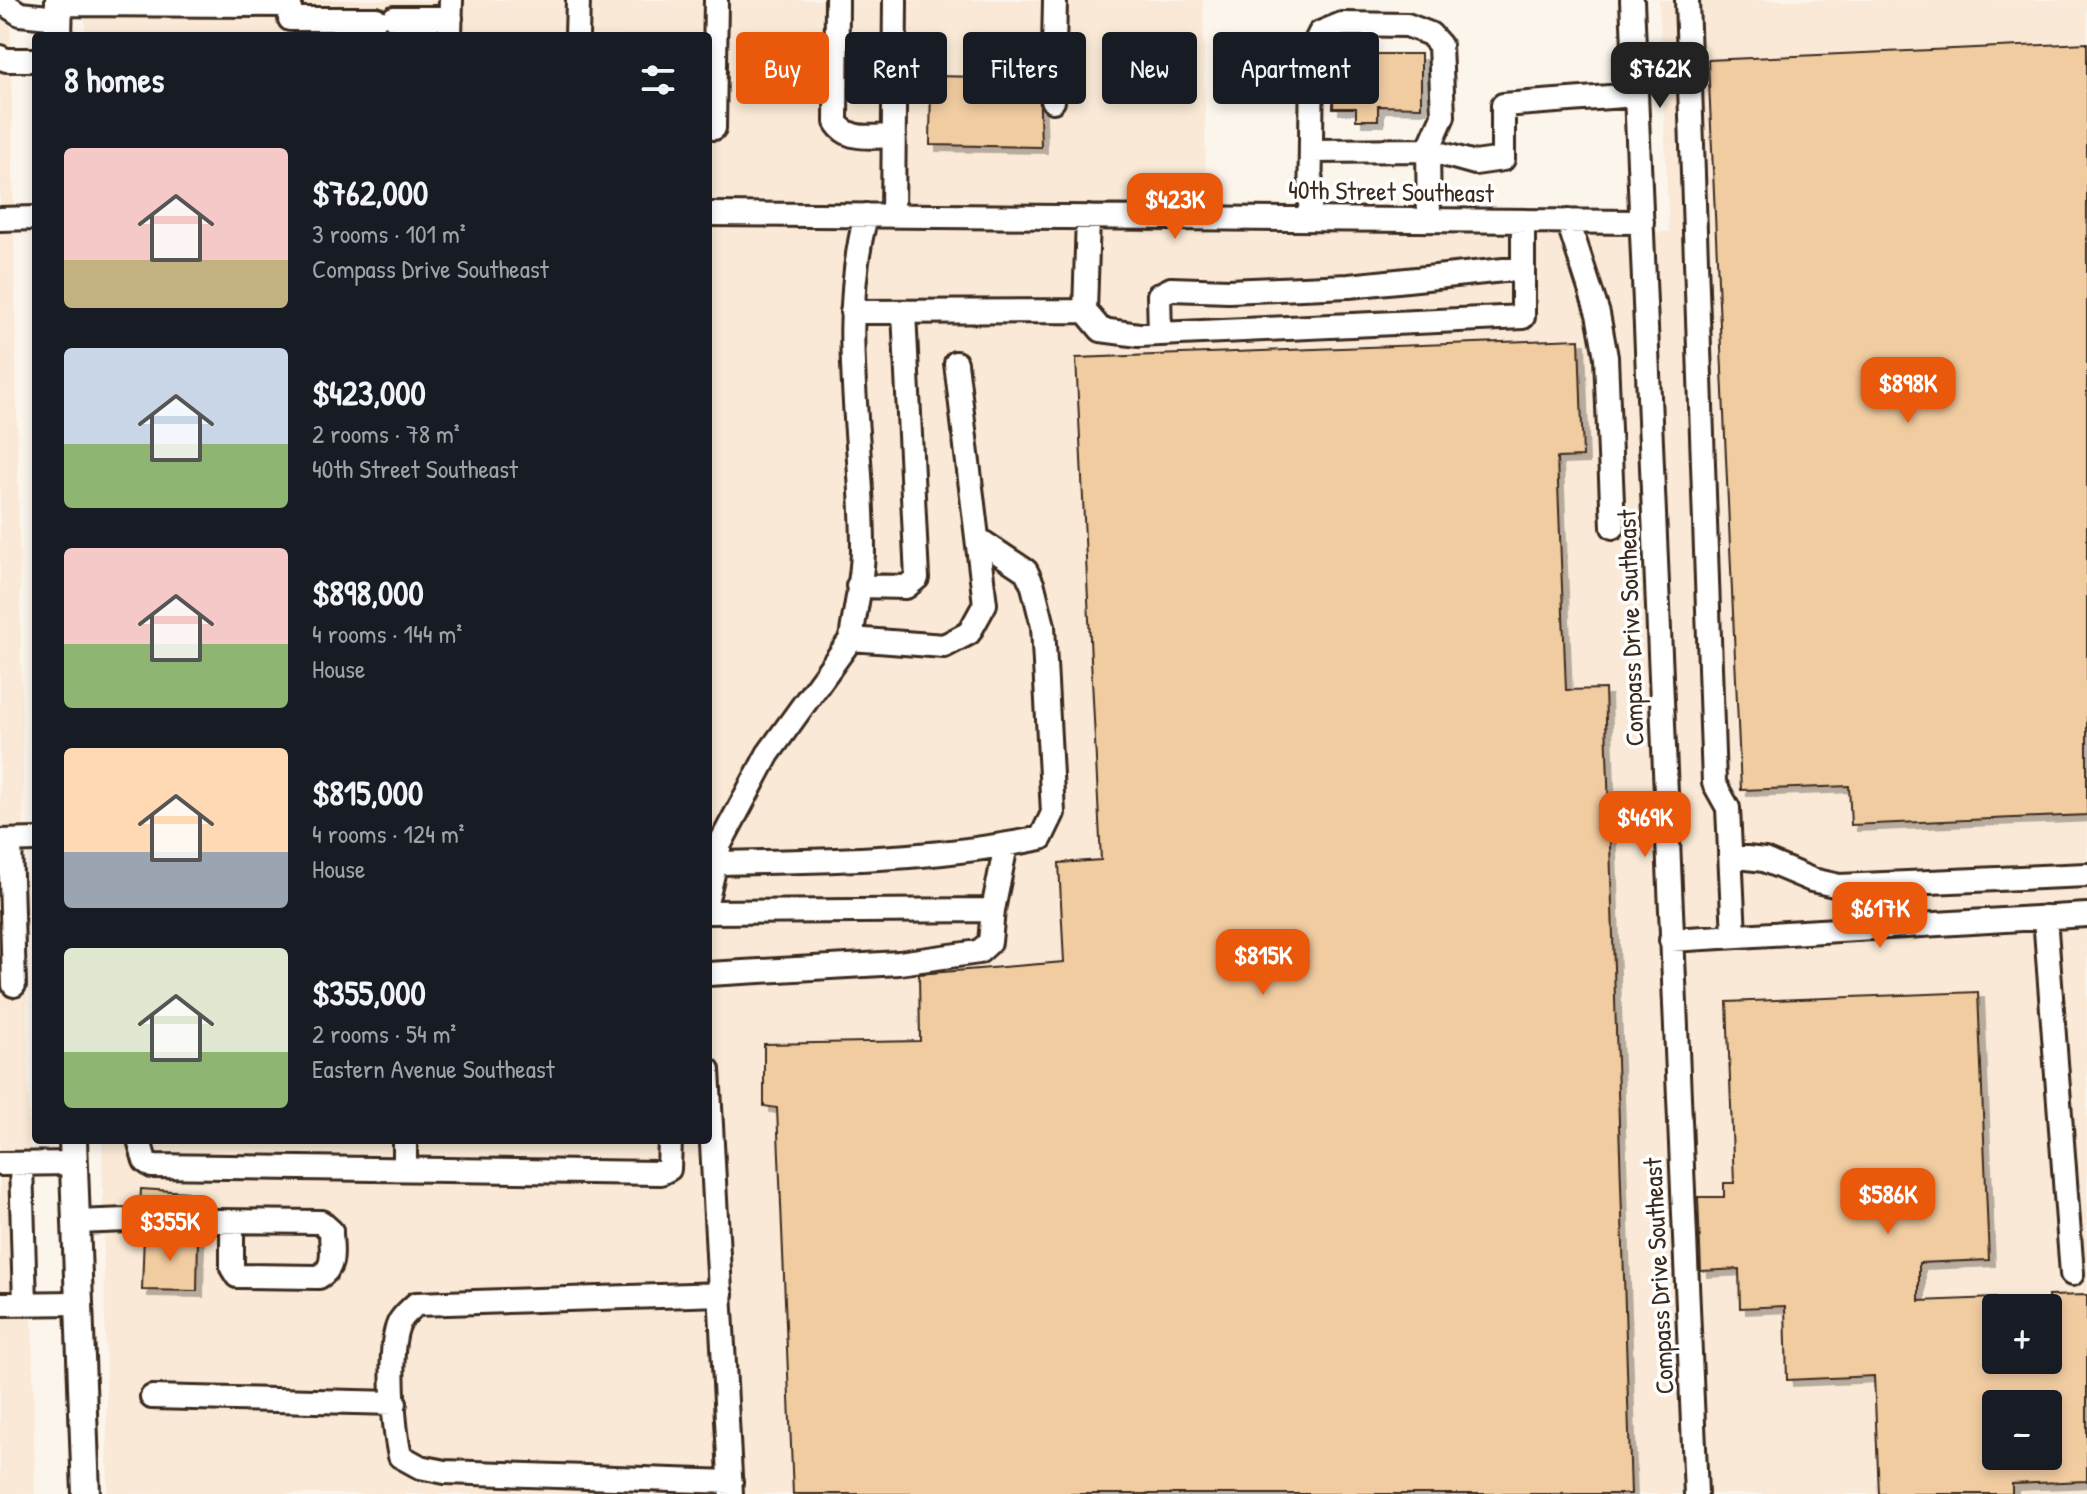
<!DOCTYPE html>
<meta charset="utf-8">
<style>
body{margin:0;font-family:"Patrick Hand",sans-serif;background:#20242c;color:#f1f3f6;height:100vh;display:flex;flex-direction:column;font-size:30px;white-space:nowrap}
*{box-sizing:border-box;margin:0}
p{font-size:26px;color:#9ea1a6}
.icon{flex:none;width:44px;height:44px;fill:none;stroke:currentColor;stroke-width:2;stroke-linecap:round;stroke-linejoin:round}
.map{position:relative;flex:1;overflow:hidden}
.panel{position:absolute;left:32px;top:32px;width:680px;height:1112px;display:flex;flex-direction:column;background:#171b24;border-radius:8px;box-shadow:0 4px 12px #0003}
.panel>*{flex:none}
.guide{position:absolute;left:736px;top:32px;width:760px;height:72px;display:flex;gap:16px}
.controls{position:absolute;left:1982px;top:1294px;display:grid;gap:16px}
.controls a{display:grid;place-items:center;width:80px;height:80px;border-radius:8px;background:#171b24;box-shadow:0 4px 12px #0003;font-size:40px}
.price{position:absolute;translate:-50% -68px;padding:0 18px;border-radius:16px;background:#ea580c;color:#fff;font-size:26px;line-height:52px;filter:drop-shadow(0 2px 4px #0008)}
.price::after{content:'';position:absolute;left:50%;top:48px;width:24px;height:18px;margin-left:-12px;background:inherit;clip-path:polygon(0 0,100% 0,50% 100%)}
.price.on{background:#222;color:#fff}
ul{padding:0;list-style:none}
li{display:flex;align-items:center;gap:24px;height:200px;padding:0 32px}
li span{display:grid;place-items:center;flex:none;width:224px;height:160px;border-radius:8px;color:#555}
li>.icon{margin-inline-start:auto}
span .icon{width:96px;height:96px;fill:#fffc;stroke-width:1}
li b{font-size:34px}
h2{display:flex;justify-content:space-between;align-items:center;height:96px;padding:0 32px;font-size:34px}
.tag{padding:0 28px;border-radius:8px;background:#171b24;box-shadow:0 4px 12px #0003;font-size:28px;line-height:72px}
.tag.on{background:#ea580c;color:#fff}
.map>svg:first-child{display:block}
</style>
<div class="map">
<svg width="2087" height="1494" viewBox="0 0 2087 1494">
<defs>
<filter id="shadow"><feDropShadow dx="6" dy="6" stdDeviation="0" flood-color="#0004"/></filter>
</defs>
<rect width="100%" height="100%" fill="#fcf5ec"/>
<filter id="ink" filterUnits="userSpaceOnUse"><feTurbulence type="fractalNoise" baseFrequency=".0125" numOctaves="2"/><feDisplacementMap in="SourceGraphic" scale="16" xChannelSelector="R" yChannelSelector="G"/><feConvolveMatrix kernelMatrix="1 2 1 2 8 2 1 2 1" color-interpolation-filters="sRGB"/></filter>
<g filter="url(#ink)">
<path fill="#f9e9d6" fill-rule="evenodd" d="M0 0H10L35 1494H0Z
M85 0H1203L1207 234 1669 232 1659 0H2087V1494H108L102 1140H708V36H85ZM1996 1308H2048V1360H1996ZM1996 1404H2048V1456H1996Z"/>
<path fill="#f1cca1" stroke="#3b2a1e" stroke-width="2" fill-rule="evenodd" filter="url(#shadow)" d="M2087 43V815L1851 825 1849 786 1741 790 1708 60Z
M1334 54H1421V107L1378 106V120H1356V108H1333Z
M931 76 1039 78 1041 147 930 145Z
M1579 339 1583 457 1557 458 1566 690 1605 689 1631 1494H793L777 1108 764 1106V1044L920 1041 919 974 1064 962 1059 863 1101 860 1076 358Z
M1978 992 1989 1260 1919 1263V1301L1996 1298V1360H2048V1296L2087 1295V1481L2012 1484V1494H1879L1874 1376 1787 1380 1785 1306 1740 1308 1739 1269 1701 1271 1698 1197H1724V1183H1734L1727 1002ZM1996 1404H2048V1456H1996Z
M141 1189 187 1192 186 1207 140 1206Z
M144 1234 198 1236 197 1291 142 1290Z"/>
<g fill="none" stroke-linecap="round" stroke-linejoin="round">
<g stroke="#3b2a1e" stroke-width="28">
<path id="minor" d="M837 0 836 122C848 142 873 136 894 136
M1632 0 1696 1494
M1687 0 1714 783 1728 808 1734 936
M0 1 20 14 58 18
M59 4 290 5
M394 18H451
M290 19H376
M450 36 451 0
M577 36 578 0
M0 57 6 60H36
M1053 101 1055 0
M708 127 714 128 716 0
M1311 151 1428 150 1475 163 1503 159V105L1636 95
M708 214 1642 222
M893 216 895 0
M1310 218 1312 61 1314 45 1320 33 1342 24 1407 25 1430 34 1440 45 1443 116 1428 150 1429 220
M0 219 36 218
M1568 221 1598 314 1606 357 1613 527
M1085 311 1088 217
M852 312 1085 311 1101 330 1139 335 1523 317V221
M1160 334 1159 295 1171 289 1229 291 1349 286 1523 268
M858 586 906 587 917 578 904 312
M851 639C855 610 863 578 863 549 863 435 837 328 866 215
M0 841 36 840
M10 841 14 985
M1730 856 1764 860 1812 880 1839 886 2087 875
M716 863C825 861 934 860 1041 838L1053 813 1043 626 1033 586 1026 571 978 539
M708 895 720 844 768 754 851 639 944 646 969 633 985 604 956 363
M708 912 993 910 1006 845
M2045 917 2072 1274
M1671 940 2087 915
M708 974 899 963 979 952 990 942 993 910
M708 1070 731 1494
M139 1140 145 1161 152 1166 661 1173 669 1169 670 1140
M0 1164 74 1163
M21 1164 25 1304
M405 1169V1140
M77 1222 127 1220 321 1222 331 1231C331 1249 337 1267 319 1277L237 1276 232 1268V1222
M721 1294 416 1304C411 1309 402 1316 399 1323 387 1348 394 1429 400 1456L420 1467 445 1472 731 1482
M0 1304 78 1303
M152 1397 395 1403"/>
</g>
<g stroke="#3b2a1e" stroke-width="32">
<path id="major" d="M58 36 59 0
M73 1140 86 1494"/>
</g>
<use href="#minor" stroke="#fff" stroke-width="22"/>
<use href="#major" stroke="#fff" stroke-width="26"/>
</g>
</g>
<g text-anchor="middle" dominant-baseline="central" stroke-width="7" stroke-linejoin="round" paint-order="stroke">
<g font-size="26" fill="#3b2a1e" stroke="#fff">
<text transform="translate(1391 191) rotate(1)">40th Street Southeast</text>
<text transform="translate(1630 628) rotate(-92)">Compass Drive Southeast</text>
<text transform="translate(1658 1276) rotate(-93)">Compass Drive Southeast</text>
</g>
</g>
</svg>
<div class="controls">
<a>+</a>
<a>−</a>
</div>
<b class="price on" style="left:1660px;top:110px">$762K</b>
<b class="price" style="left:1175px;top:241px">$423K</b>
<b class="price" style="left:1908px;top:425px">$898K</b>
<b class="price" style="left:1645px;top:859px">$469K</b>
<b class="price" style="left:1880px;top:950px">$617K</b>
<b class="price" style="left:1263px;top:997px">$815K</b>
<b class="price" style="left:1888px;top:1236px">$586K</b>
<b class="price" style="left:170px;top:1263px">$355K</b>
<div class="guide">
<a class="tag on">Buy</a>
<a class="tag">Rent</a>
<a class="tag">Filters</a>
<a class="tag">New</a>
<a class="tag">Apartment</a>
</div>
<section class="panel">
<h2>8 homes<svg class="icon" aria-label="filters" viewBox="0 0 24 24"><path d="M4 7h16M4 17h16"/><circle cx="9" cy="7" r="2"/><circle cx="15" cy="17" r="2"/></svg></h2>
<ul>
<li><span style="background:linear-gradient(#f6c9c9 70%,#c2b280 0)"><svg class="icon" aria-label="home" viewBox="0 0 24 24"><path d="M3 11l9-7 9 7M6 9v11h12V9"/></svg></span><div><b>$762,000</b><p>3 rooms · 101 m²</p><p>Compass Drive Southeast</p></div></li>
<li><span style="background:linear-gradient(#c9d6e8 60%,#8fb573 0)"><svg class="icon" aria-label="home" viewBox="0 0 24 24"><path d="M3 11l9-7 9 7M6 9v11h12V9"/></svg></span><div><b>$423,000</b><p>2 rooms · 78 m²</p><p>40th Street Southeast</p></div></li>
<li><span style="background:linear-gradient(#f6c9c9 60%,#8fb573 0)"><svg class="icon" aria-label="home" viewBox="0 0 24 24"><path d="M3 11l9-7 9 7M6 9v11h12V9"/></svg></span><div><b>$898,000</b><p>4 rooms · 144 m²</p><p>House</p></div></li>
<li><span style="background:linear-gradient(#ffd9b3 65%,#9aa5b1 0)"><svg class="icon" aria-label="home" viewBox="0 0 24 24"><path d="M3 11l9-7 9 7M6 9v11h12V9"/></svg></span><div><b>$815,000</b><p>4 rooms · 124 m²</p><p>House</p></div></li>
<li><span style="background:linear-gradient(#dfe7d0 65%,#8fb573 0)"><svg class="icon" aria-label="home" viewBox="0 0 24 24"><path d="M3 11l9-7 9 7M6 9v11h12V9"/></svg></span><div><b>$355,000</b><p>2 rooms · 54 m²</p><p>Eastern Avenue Southeast</p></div></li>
</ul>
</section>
</div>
